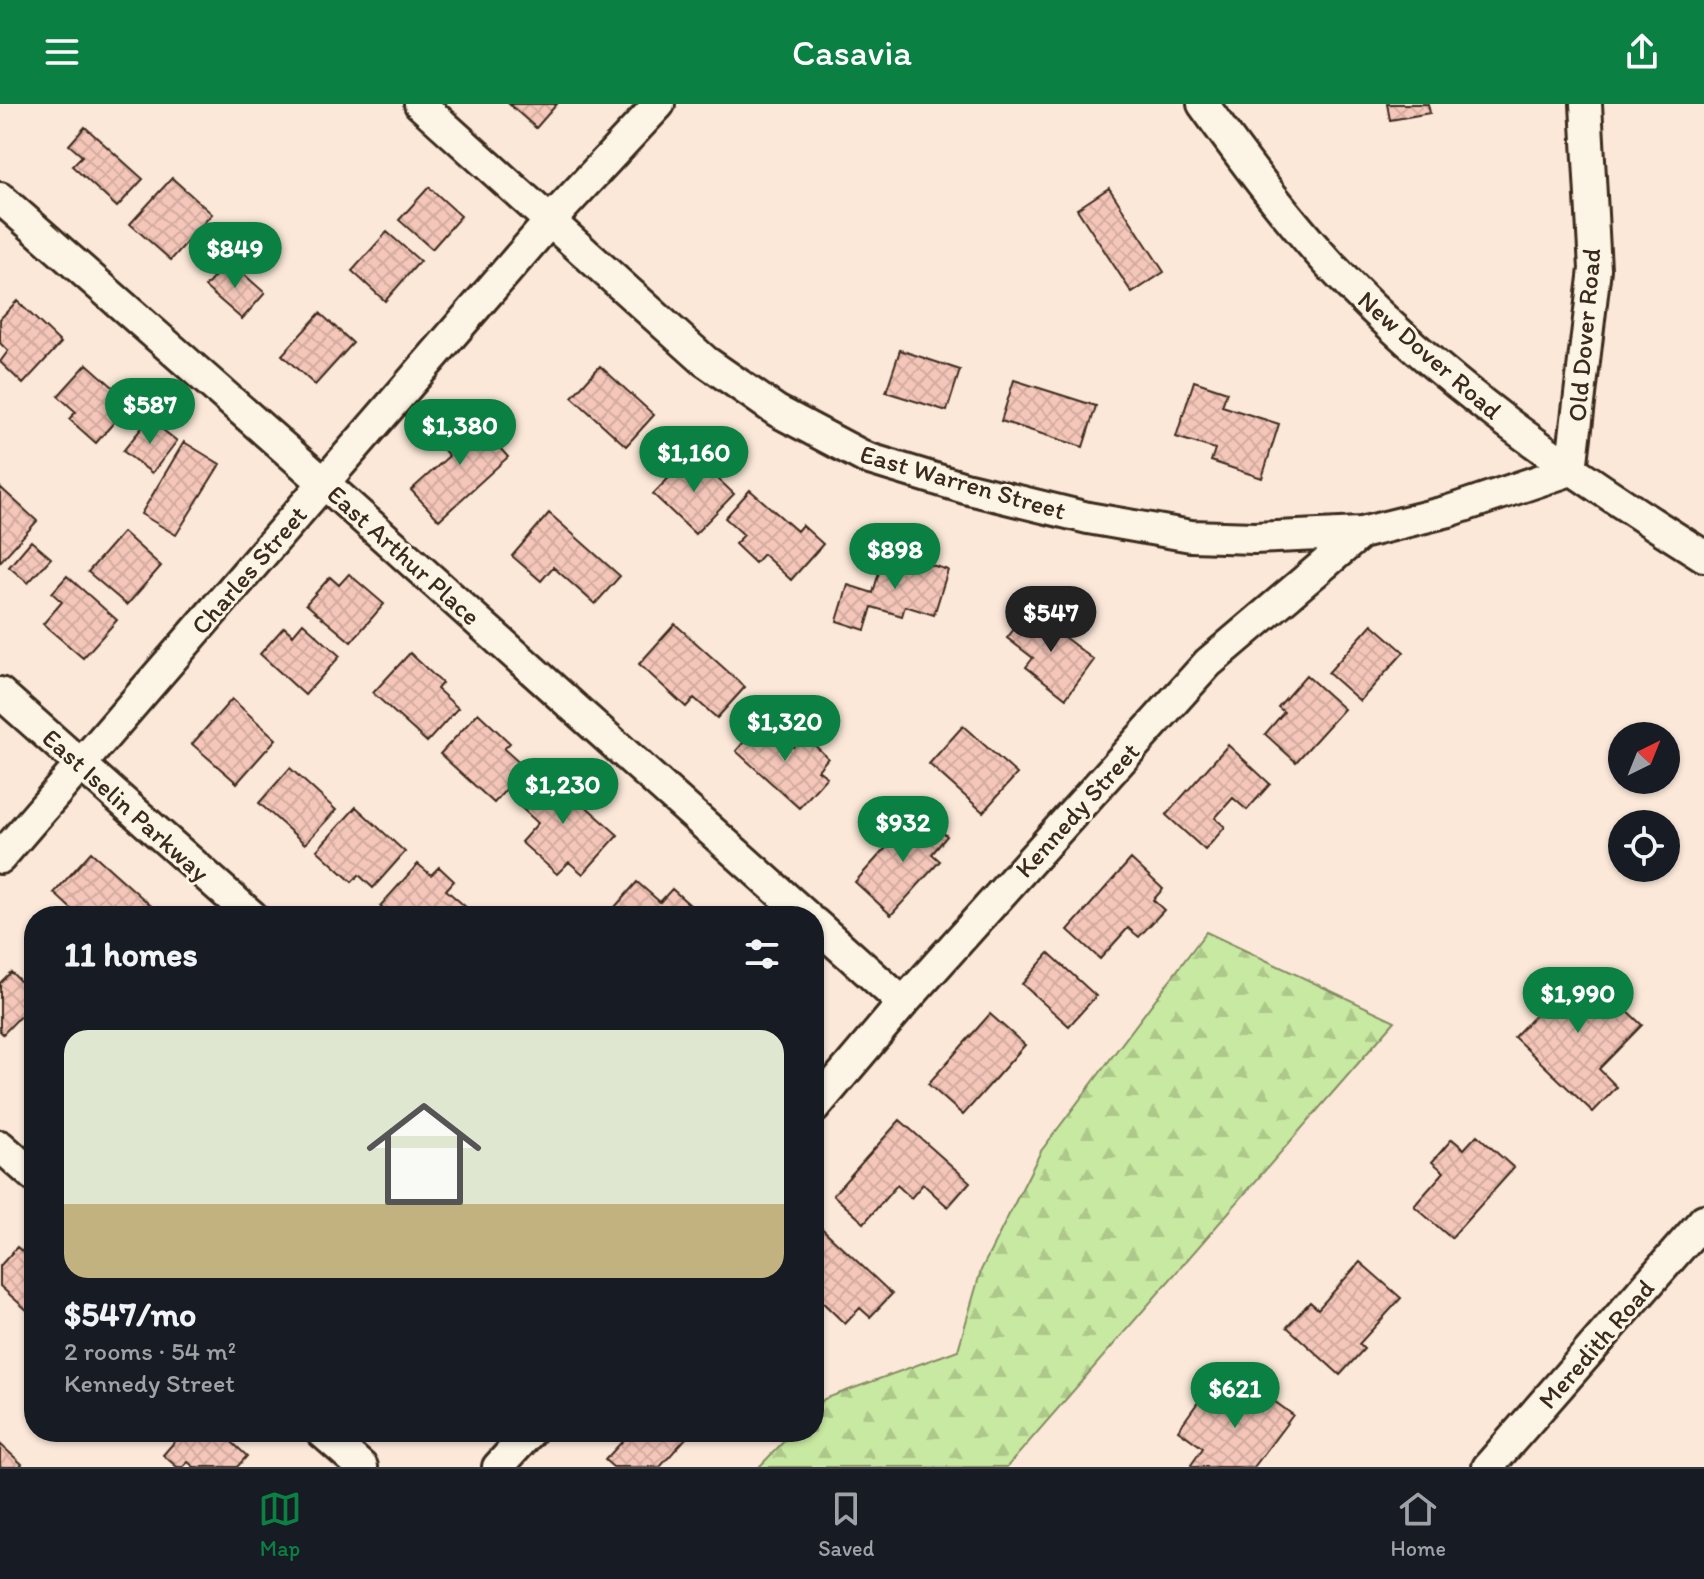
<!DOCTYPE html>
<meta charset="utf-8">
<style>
body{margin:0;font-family:Itim,sans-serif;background:#242831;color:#f1f3f6;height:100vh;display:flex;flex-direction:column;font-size:30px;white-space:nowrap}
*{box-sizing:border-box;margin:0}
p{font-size:26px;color:#9ea1a6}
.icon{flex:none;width:44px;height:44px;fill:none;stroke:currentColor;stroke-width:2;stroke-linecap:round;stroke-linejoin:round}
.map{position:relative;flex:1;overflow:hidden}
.drawer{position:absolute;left:24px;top:802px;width:800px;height:536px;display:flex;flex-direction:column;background:#171b24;border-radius:32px;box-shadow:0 2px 6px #0004}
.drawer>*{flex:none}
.needle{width:52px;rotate:43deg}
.controls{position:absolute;left:1608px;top:618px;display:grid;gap:16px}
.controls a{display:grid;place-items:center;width:72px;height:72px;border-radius:50%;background:#171b24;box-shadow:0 2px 6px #0004;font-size:40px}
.price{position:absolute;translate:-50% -68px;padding:0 18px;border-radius:28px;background:#0b8043;color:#fff;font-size:26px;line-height:52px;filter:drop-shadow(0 2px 4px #0008)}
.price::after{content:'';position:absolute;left:50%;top:48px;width:24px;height:18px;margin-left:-12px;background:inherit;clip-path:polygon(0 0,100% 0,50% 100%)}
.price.current{background:#222;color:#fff}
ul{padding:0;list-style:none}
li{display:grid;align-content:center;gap:16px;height:424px;padding:0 40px}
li+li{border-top:2px solid #363941}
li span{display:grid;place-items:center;height:248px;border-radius:24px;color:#555}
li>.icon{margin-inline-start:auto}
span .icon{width:144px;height:144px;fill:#fffc;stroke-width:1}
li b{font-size:34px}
h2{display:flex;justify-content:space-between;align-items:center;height:96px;padding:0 40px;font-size:34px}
header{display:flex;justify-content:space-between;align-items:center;height:104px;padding:0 40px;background:#0b8043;color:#fff;font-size:36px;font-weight:600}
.tabs{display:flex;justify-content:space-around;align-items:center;height:112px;border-top:2px solid #363941;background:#171b24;font-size:22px;color:#9ea1a6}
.tabs a{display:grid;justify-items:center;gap:4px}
.tabs .current{color:#0b8043}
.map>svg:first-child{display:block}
</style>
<header><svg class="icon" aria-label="menu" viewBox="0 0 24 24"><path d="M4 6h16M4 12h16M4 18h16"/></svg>Casavia<svg class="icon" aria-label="share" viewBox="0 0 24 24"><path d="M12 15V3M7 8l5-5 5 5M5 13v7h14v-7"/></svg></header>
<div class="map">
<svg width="1704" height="1363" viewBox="0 0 1704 1363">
<defs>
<pattern id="forest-firs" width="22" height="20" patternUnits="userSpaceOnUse" patternTransform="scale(2)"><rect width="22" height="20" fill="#c8e9a1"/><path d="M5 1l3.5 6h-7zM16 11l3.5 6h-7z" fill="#adc88a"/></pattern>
<pattern id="building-cross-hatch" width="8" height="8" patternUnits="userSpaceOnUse" patternTransform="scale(2)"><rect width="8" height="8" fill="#f5c7ba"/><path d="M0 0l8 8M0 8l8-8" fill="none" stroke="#d3ab9f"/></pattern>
</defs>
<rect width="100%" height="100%" fill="#fbe8d9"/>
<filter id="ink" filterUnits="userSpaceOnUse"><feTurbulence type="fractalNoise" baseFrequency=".0125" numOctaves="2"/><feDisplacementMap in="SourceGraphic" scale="16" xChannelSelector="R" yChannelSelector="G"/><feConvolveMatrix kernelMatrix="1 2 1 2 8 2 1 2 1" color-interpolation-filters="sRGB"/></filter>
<g filter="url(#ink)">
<path fill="url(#forest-firs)" stroke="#828a60" stroke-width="2" d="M1206 828 1395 917 1007 1363H759L793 1328H814V1306L824 1295 958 1246 981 1166 1041 1047Z"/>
<path fill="url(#building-cross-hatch)" stroke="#3b2a1e" stroke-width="2" d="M509 0H557L536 24Z
M1387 0H1428L1430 9 1390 16Z
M85 23 143 75 117 103 72 62 82 52 69 41Z
M172 74 212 110 171 156 130 120Z
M429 83 461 112 432 145 399 116Z
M1109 84 1164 168 1132 189 1077 105Z
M387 128 420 157 385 197 352 167Z
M229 157 265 189 242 215 205 183Z
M17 197 61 239 23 280 0 258 8 247 0 239V215Z
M320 209 353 239 315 281 282 251Z
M900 246 960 266 947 307 886 288Z
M87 260 131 299 96 339 69 315 76 308 58 292Z
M600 262 654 311 626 342 572 293Z
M1014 276 1096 302 1083 343 1001 317Z
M1194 277 1227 288 1222 302 1279 320 1262 374 1211 357 1215 345 1176 333Z
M469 310 508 353 439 416 411 386 449 352 437 338Z
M149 315 177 337 152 369 123 347Z
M184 338 220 360 176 431 141 410Z
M692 350 734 390 695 430 653 390Z
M0 383 37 417 0 458Z
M750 386 797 427 802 421 823 440 791 476 763 450 755 459 735 440 744 431 725 414Z
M549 409 620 472 595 500 553 463 541 477 512 452Z
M123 428 161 462 127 501 88 468Z
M31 437 51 454 28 479 9 463Z
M885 447 948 466 934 511 905 502 902 512 872 503 865 526 837 517 848 481 873 489Z
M349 470 384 500 351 538 306 500 330 473 339 481Z
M67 472 117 516 83 554 43 520 62 498 52 489Z
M1029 506 1094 556 1066 594 1026 563 1033 554 1007 534Z
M303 519 340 552 305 591 260 550 284 523 293 531Z
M675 520 745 583 717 614 694 594 686 603 639 560Z
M1372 520 1404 548 1360 597 1328 569Z
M410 549 442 579 437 585 458 604 427 638 373 589Z
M1306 571 1344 605 1296 658 1265 630 1284 608 1278 603Z
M232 595 276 635 237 679 192 640Z
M478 609 510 639 504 645 525 664 494 699 440 650Z
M763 616 793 643 804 631 828 654 818 666 827 673 799 704 736 647Z
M963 622 1017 670 983 708 929 660Z
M1228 641 1270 680 1247 706 1233 694 1215 714 1225 723 1205 746 1166 711Z
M290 664 336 706 305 740 259 699Z
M544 665 618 731 583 770 569 758 557 770 521 738 538 719 515 698Z
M356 703 405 748 373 784 359 771 352 778 317 746Z
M919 707 947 732 932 750 940 757 891 811 855 778Z
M91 748 157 807 153 812H108L101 806 95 812H79L54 789Z
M1131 755 1163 785 1153 796 1164 806 1139 833 1128 824 1100 855 1068 826Z
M418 760 431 771 439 763 454 777 446 786 467 804 459 812H390L380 802Z
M637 778 660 798 672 785 699 809 696 812H607Z
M1049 849 1096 892 1069 922 1022 880Z
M1582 864 1642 921 1599 965 1617 983 1593 1008 1514 933 1542 904 1533 894 1556 870 1567 880Z
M11 868 34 891V898L3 930 0 927V879Z
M990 910 1025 941 963 1011 928 980Z
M900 1016 970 1078 948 1103 923 1080 911 1094 897 1081 864 1119 833 1091Z
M1477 1031 1514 1064 1451 1134 1414 1102 1444 1068 1432 1058 1452 1035 1464 1045Z
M814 1117 892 1190 870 1213 860 1204 845 1220 814 1190V1180L824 1170 814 1160Z
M17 1143 34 1158V1200L28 1207 0 1182V1162Z
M1360 1158 1401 1194 1359 1240 1364 1245 1340 1271 1287 1223 1310 1198 1318 1205Z
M1252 1281 1293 1311 1254 1363H1194L1191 1361 1203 1344 1178 1326 1204 1290 1231 1310Z
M183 1328H221L247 1352 237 1363H194L188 1358 183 1363H177L163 1351Z
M631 1328H682L687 1333 660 1363H613L605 1356Z
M0 1340 22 1360 19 1363H0Z"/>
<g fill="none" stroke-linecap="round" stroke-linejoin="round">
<g stroke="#3b2a1e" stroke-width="36">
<path id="minor" d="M420 0 705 257 777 307 866 354 965 384 1088 414 1191 432 1254 434 1361 429 1449 407 1571 366 1595 165 1586 0
M1203 0C1243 56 1284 111 1331 162 1439 278 1570 368 1704 452
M0 94 324 379 806 812
M0 589 252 812
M0 754 550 117 659 0
M814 819 903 899
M814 1004 903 899 1208 559 1361 429
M0 1042 34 1072
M322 1328 362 1363
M498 1363 530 1328
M1488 1363 1704 1116"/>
</g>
<use href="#minor" stroke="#fcf5e5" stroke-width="30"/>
</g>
</g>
<g text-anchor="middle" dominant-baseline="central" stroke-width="6" stroke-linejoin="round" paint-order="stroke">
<g font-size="26" fill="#3b2a1e" stroke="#fcf5e5">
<text transform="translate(1584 231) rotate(-85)">Old Dover Road</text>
<text transform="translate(1430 251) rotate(41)">New Dover Road</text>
<text transform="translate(963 378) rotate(16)">East Warren Street</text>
<text transform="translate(404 451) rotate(42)">East Arthur Place</text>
<text transform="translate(249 466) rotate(-49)">Charles Street</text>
<text transform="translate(126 701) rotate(42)">East Iselin Parkway</text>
<text transform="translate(1077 706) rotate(-48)">Kennedy Street</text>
<text transform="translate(1596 1240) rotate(-49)">Meredith Road</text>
</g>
</g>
</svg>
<div class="controls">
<a><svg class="needle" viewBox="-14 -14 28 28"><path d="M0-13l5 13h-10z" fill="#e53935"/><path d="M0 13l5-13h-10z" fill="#9ea1a6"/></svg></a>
<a><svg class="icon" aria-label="locate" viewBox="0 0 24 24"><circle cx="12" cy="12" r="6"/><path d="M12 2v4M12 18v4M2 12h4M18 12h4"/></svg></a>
</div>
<b class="price" style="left:235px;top:186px">$849</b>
<b class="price" style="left:150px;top:342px">$587</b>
<b class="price" style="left:460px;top:363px">$1,380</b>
<b class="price" style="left:694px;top:390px">$1,160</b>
<b class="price" style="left:895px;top:487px">$898</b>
<b class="price current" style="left:1051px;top:550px">$547</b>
<b class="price" style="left:785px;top:659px">$1,320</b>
<b class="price" style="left:563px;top:722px">$1,230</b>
<b class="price" style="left:903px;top:760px">$932</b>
<b class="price" style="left:1578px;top:931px">$1,990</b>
<b class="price" style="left:1235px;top:1326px">$621</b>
<section class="drawer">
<h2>11 homes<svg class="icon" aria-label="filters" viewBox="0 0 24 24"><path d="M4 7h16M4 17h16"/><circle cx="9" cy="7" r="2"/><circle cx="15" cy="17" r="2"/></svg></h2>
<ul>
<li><span style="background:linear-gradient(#dfe7d0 70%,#c2b280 0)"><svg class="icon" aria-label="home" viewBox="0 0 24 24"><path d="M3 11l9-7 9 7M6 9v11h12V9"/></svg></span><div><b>$547/mo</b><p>2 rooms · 54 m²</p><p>Kennedy Street</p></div></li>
</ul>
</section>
</div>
<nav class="tabs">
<a class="current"><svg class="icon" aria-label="map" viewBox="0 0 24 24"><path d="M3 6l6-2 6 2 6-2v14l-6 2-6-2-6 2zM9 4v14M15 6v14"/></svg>Map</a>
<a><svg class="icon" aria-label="saved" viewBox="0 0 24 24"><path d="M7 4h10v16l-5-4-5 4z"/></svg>Saved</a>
<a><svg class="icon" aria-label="home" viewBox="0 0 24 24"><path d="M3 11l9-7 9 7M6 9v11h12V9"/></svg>Home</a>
</nav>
